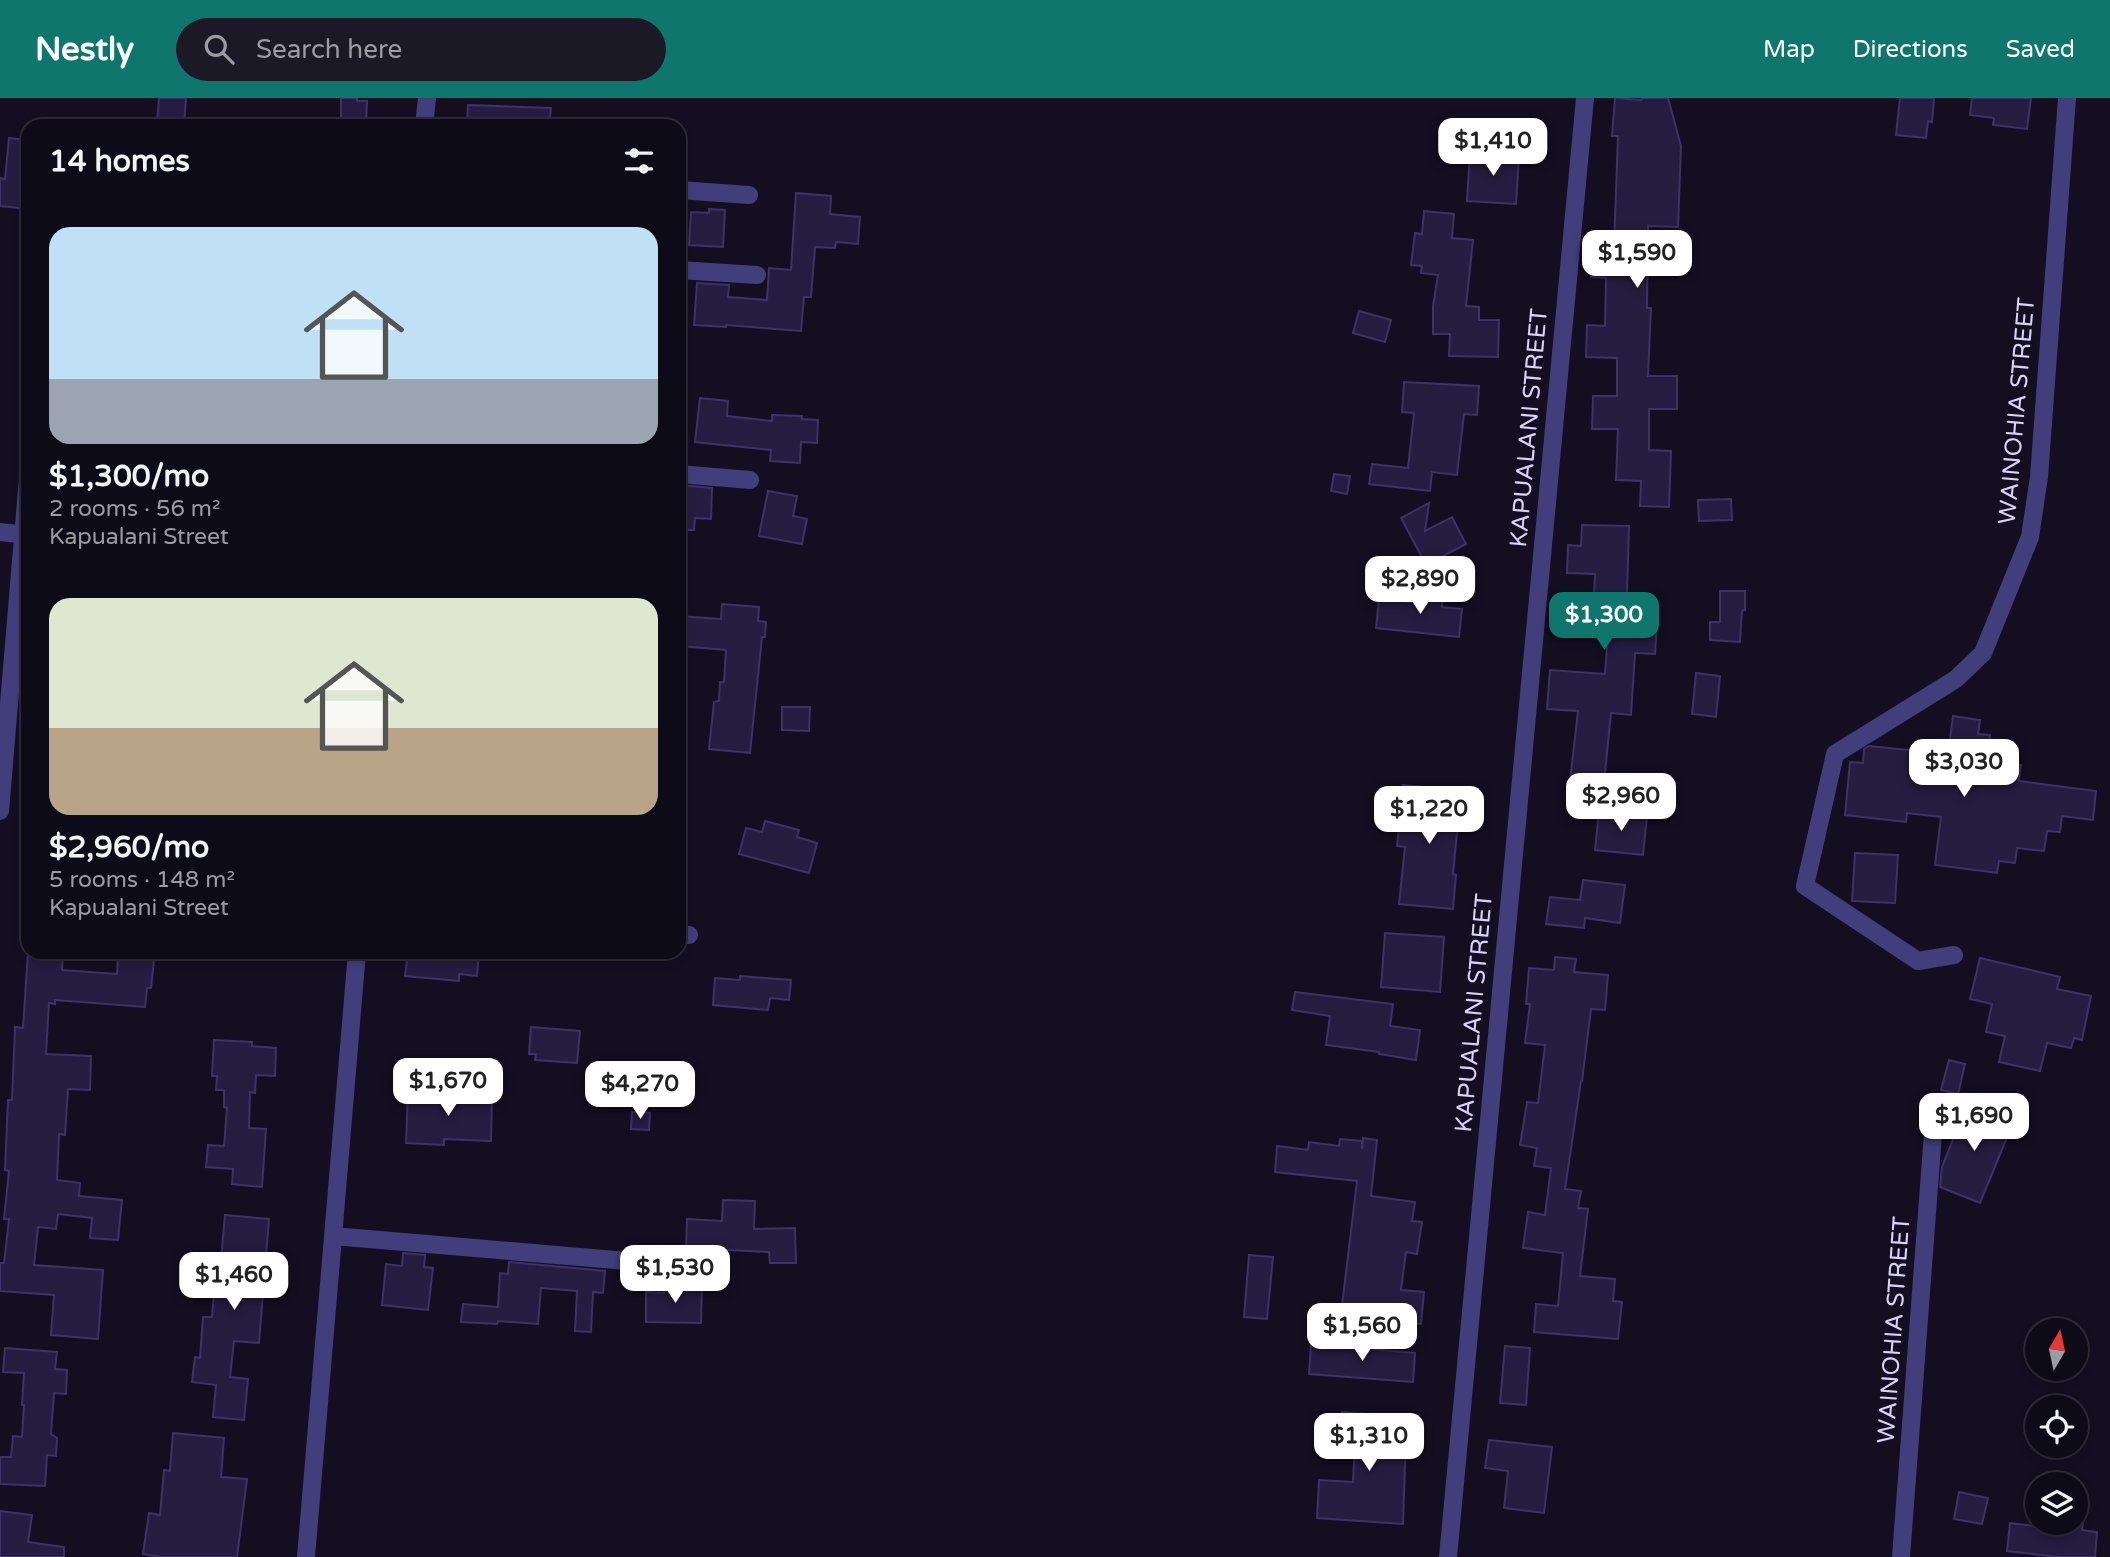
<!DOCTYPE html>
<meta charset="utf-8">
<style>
body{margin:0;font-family:"Varela Round",sans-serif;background:#1c1926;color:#f1f3f6;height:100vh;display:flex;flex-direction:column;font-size:26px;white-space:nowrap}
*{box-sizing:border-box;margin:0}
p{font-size:23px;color:#9b9ba2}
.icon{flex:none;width:38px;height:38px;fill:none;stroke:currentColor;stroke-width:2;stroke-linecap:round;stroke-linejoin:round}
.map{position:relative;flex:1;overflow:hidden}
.panel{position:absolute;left:21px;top:21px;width:665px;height:840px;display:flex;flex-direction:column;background:#0e0b19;border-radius:21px;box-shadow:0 4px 10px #0003,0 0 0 2px #2e2b38}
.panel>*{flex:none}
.needle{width:46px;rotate:9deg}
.controls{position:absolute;left:2025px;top:1220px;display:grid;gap:14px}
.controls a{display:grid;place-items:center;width:63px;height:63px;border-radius:50%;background:#0e0b19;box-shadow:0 4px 10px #0003,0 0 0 2px #2e2b38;font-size:35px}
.price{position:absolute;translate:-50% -60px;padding:0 16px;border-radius:14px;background:#fff;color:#222;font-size:23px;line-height:46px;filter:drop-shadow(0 2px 4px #0008)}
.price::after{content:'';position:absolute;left:50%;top:42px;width:21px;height:16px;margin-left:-10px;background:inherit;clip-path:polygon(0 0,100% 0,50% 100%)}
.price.selected{background:#0f766e;color:#fff}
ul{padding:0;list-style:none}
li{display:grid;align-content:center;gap:14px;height:371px;padding:0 28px}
li span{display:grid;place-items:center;height:217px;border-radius:21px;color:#555}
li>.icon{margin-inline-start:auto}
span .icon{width:126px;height:126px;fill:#fffc;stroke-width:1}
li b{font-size:30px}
h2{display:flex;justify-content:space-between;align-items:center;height:84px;padding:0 28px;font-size:30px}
header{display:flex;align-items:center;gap:42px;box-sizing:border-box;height:98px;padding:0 35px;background:#0f766e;color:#fff}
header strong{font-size:33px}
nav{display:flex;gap:38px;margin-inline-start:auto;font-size:24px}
.search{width:490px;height:63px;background:#1c1926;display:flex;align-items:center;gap:18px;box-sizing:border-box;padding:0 24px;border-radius:38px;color:#9b9ba2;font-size:26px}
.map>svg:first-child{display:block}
</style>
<header>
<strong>Nestly</strong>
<div class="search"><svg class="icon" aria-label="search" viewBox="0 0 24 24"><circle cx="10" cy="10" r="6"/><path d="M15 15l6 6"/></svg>Search here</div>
<nav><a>Map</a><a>Directions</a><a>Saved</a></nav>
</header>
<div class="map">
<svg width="2110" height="1459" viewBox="0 0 2110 1459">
<rect width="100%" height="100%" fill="#130f21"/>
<path fill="#251d40" stroke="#3d316a" stroke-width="2" d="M159 0H186L184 27 157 25Z
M341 0H357V3H367L366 25 341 24Z
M1615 0 1641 2 1642 0H1668L1681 48 1678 129 1648 128 1647 210H1651L1648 278H1677V311H1649V352L1671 353 1669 409 1640 408 1641 383 1616 382 1618 331H1592L1593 298H1617V260L1586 259 1587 227 1605 228 1606 180 1591 179V148H1614L1618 38H1612Z
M1900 0H1934L1932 24 1928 23 1926 40 1896 37Z
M1972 0H2031L2027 31 1993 27 1994 20 1970 17Z
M468 7 551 10 549 28H467Z
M9 40 28 42V111L0 108V80L5 81Z
M1470 55 1519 58 1516 106 1467 103Z
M796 95 831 98 830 116 860 119 858 146 836 144 835 150 815 149 811 199H804L801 233 726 227V229L694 227 697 185 729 187 728 199 767 202 769 170 791 172Z
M709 111 725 112 723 149 689 147 691 114 709 115Z
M1424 113 1454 116 1452 140 1473 142 1466 208 1479 209V222H1499L1498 259 1449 258 1450 236H1433V208L1438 177 1421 175 1422 168 1411 167 1415 135 1422 136Z
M1359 213 1391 222 1385 244 1353 235Z
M1404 284 1479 288 1477 317 1464 316 1457 377 1432 374 1430 393 1369 386 1372 366 1408 370 1414 315 1402 314Z
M700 300 728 303 727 318 772 323V317L802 318V321L818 322 817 345 801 344 800 365 770 363 771 352 695 344Z
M1334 376 1350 378 1347 396 1331 393Z
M679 387 712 390 711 421 695 420 694 432H679Z
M768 393 797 398 793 418 807 421 802 446 759 438Z
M1731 401 1732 422 1699 423 1698 402Z
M1429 405 1425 433 1452 419 1466 446 1426 467 1401 420Z
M1582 427 1629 428 1627 495 1650 497 1649 509 1658 510 1655 556 1635 555 1631 617 1611 615 1603 695 1569 692 1578 613 1547 611 1550 572 1605 576 1609 521 1593 520 1595 476 1567 475 1568 447 1581 448Z
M1720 493H1745V512L1742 513 1740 544 1710 542V524H1720Z
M1419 494 1443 496 1442 509 1462 511 1459 539 1376 530 1379 501 1418 505Z
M722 506 759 509 758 523 766 524 765 539H762L750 655 709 651 714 604 719 603 720 584H724L726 552 679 548V518L721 521Z
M1696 575 1720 578 1716 619 1692 616Z
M782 609H810L809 633 782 632Z
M1953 618 1980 622 1978 636 1990 637 1987 662 2021 667 2019 683 2096 693 2093 722 2062 718 2060 734 2047 733 2044 753 2017 750 2015 765 1999 763 1997 775 1935 767 1941 719 1907 715 1906 724 1845 717 1850 664 1863 665 1864 651 1869 648 1948 656Z
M1403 687 1461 693 1453 776 1456 777 1453 811 1399 806 1405 749 1397 748Z
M1599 713 1647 718 1643 757 1595 752Z
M765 723 799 732 797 739 817 745 809 775 739 756 746 730 762 734Z
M1855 755 1898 757 1895 805 1852 803Z
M1583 782 1625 787 1620 825 1585 820 1584 830 1546 826 1550 799 1580 802Z
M1385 835 1444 839 1440 894 1381 889Z
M28 854H63L62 872 117 876 118 859 154 862 151 890H147L145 909 55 902V906L49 905 46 956 91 958 90 992 68 991 65 1037 59 1036 57 1082 80 1085 79 1098 122 1102 118 1142 90 1140 92 1120 58 1116 56 1131 38 1129 34 1167 103 1172 98 1241 51 1237 54 1197 0 1193V1165H4L9 1121H4L9 1073 5 1072 8 1002H12L15 929 23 930Z
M408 854H479L477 878 459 876V883L405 878Z
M1555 859 1576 861 1574 874 1608 877 1605 912 1591 911 1582 983H1581L1565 1091 1581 1093 1578 1110 1588 1111 1580 1178 1615 1181 1613 1203 1622 1204 1618 1241 1534 1234 1536 1206 1558 1208 1563 1155 1523 1150 1528 1114 1545 1117 1551 1070 1534 1068 1537 1050 1520 1047 1527 1004 1538 1005 1545 947 1525 945 1530 906H1526L1529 870 1554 872Z
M1980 860 2060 879 2057 891 2091 898 2082 942 2074 940 2071 950 2047 945 2040 973 1999 964 2005 938 1986 934 1992 906 1970 901Z
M740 878 791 882 789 902 770 900 768 912 713 907 715 880 740 882Z
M1295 894 1393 906 1390 928 1420 932 1416 962 1379 956V954L1326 947 1330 918 1292 912Z
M531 929 580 933 577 965 535 962 536 956H529Z
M214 942 252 944V948L276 950 275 978 256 977 255 995 250 994 249 1030 266 1031 262 1089 232 1086 233 1071 206 1069 208 1047 224 1048 227 1010 224 1009V992H216L217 978H212Z
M1949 962 1965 966 1958 996 1941 992Z
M408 993 492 999 491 1043 444 1041V1047L406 1045Z
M1967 1006 2013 1025 1980 1105 1940 1089 1942 1069Z
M632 1014 650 1015 649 1032 631 1031Z
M1363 1040 1377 1042 1371 1098 1415 1104 1412 1123 1422 1124 1417 1156 1406 1154 1401 1192 1424 1194 1421 1226 1341 1216 1357 1083 1275 1074 1277 1048 1308 1052 1309 1044 1339 1048 1340 1041 1362 1043V1051Z
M723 1102 755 1103 754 1131 795 1130 796 1165H770L769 1154 686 1150 687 1121 722 1123Z
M225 1117 269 1121 259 1245 234 1243 230 1279 248 1281 244 1322 213 1319 216 1287 192 1284 195 1259 200 1260 203 1219H212L214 1194H218Z
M403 1155 425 1157 424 1169 433 1170 428 1212 382 1207 386 1166 402 1168Z
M1249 1157 1273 1159 1267 1221 1244 1219Z
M509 1164 605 1173 603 1195 593 1194 591 1234 575 1233 577 1193 541 1190 538 1226 498 1223 497 1226 461 1224 463 1206 498 1209 500 1175 508 1176Z
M664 1187 702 1188 701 1225 646 1224V1194L664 1195Z
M1311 1246 1415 1255 1413 1284 1309 1276Z
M1505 1248 1530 1250 1526 1307 1500 1305Z
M5 1250 57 1254 55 1271 67 1272 66 1296 54 1295 51 1336 57 1340 56 1358 47 1357 45 1388 0 1386V1359H11L13 1338 22 1339 24 1307H22L24 1275 3 1274Z
M1342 1314 1386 1318 1385 1325 1409 1328 1405 1367 1403 1426 1317 1420 1319 1382 1353 1384 1355 1344 1339 1342Z
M173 1335 224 1340 221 1379 247 1381 237 1459H161L143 1456 149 1415 160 1417 164 1372 170 1373Z
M1489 1342 1552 1349 1544 1415 1504 1410 1508 1373 1485 1370Z
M1959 1394 1988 1400 1982 1426 1954 1421Z
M0 1413 32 1417 28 1444 64 1449V1459H0Z
M2053 1424H2083L2082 1432 2097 1434 2095 1459H2059L2007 1453 2010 1425 2053 1430Z"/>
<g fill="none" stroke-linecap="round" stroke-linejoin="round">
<path stroke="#423e7c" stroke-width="18" d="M424 28 427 0
M679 92 749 97
M679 172 757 177
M679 376 750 382
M0 434 28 437
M0 713 28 380
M679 836 689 837
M1954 857 1918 863 1805 788 1835 656 1956 581 1983 555 2030 439 2039 379 2067 0
M333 1138 662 1166
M306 1459 357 854
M1448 1459 1585 0
M1901 1459 1935 1009"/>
</g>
<g text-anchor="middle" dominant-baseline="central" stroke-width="5" stroke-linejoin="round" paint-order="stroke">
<g font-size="24" fill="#d8d3fb" stroke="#130f21">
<text transform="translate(2017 313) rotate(-85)">WAINOHIA STREET</text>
<text transform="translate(1529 330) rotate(-85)">KAPUALANI STREET</text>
<text transform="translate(1474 915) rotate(-85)">KAPUALANI STREET</text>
<text transform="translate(1894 1232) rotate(-86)">WAINOHIA STREET</text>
</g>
</g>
</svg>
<div class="controls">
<a><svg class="needle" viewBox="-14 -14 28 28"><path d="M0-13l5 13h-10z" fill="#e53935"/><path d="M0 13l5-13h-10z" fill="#9b9ba2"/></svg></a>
<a><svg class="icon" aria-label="locate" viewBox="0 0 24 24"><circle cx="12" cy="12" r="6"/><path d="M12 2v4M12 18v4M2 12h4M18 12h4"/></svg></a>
<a><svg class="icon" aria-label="layers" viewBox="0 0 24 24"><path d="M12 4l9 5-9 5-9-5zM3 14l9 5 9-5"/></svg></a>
</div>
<b class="price" style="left:1493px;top:80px">$1,410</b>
<b class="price" style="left:1637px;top:192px">$1,590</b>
<b class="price" style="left:1420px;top:518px">$2,890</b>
<b class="price selected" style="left:1604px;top:554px">$1,300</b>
<b class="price" style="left:1964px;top:701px">$3,030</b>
<b class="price" style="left:1621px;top:735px">$2,960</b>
<b class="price" style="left:1429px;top:748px">$1,220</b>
<b class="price" style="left:448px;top:1020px">$1,670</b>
<b class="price" style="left:640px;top:1023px">$4,270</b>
<b class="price" style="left:1974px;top:1055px">$1,690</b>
<b class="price" style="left:675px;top:1207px">$1,530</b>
<b class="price" style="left:234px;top:1214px">$1,460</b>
<b class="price" style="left:1362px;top:1265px">$1,560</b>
<b class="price" style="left:1369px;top:1375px">$1,310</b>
<section class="panel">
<h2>14 homes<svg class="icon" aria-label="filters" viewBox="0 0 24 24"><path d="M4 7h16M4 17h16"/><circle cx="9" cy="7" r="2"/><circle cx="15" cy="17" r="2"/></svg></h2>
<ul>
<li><span style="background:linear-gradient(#bfe0f5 70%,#9aa5b1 0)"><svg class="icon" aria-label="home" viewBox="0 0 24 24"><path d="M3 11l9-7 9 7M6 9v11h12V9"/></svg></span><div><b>$1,300/mo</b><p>2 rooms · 56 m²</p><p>Kapualani Street</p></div></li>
<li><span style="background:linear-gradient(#dfe7d0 60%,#b9a48a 0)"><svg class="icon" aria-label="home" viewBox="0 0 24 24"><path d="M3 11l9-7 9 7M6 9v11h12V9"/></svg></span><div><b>$2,960/mo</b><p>5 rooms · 148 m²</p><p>Kapualani Street</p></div></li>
</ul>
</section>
</div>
